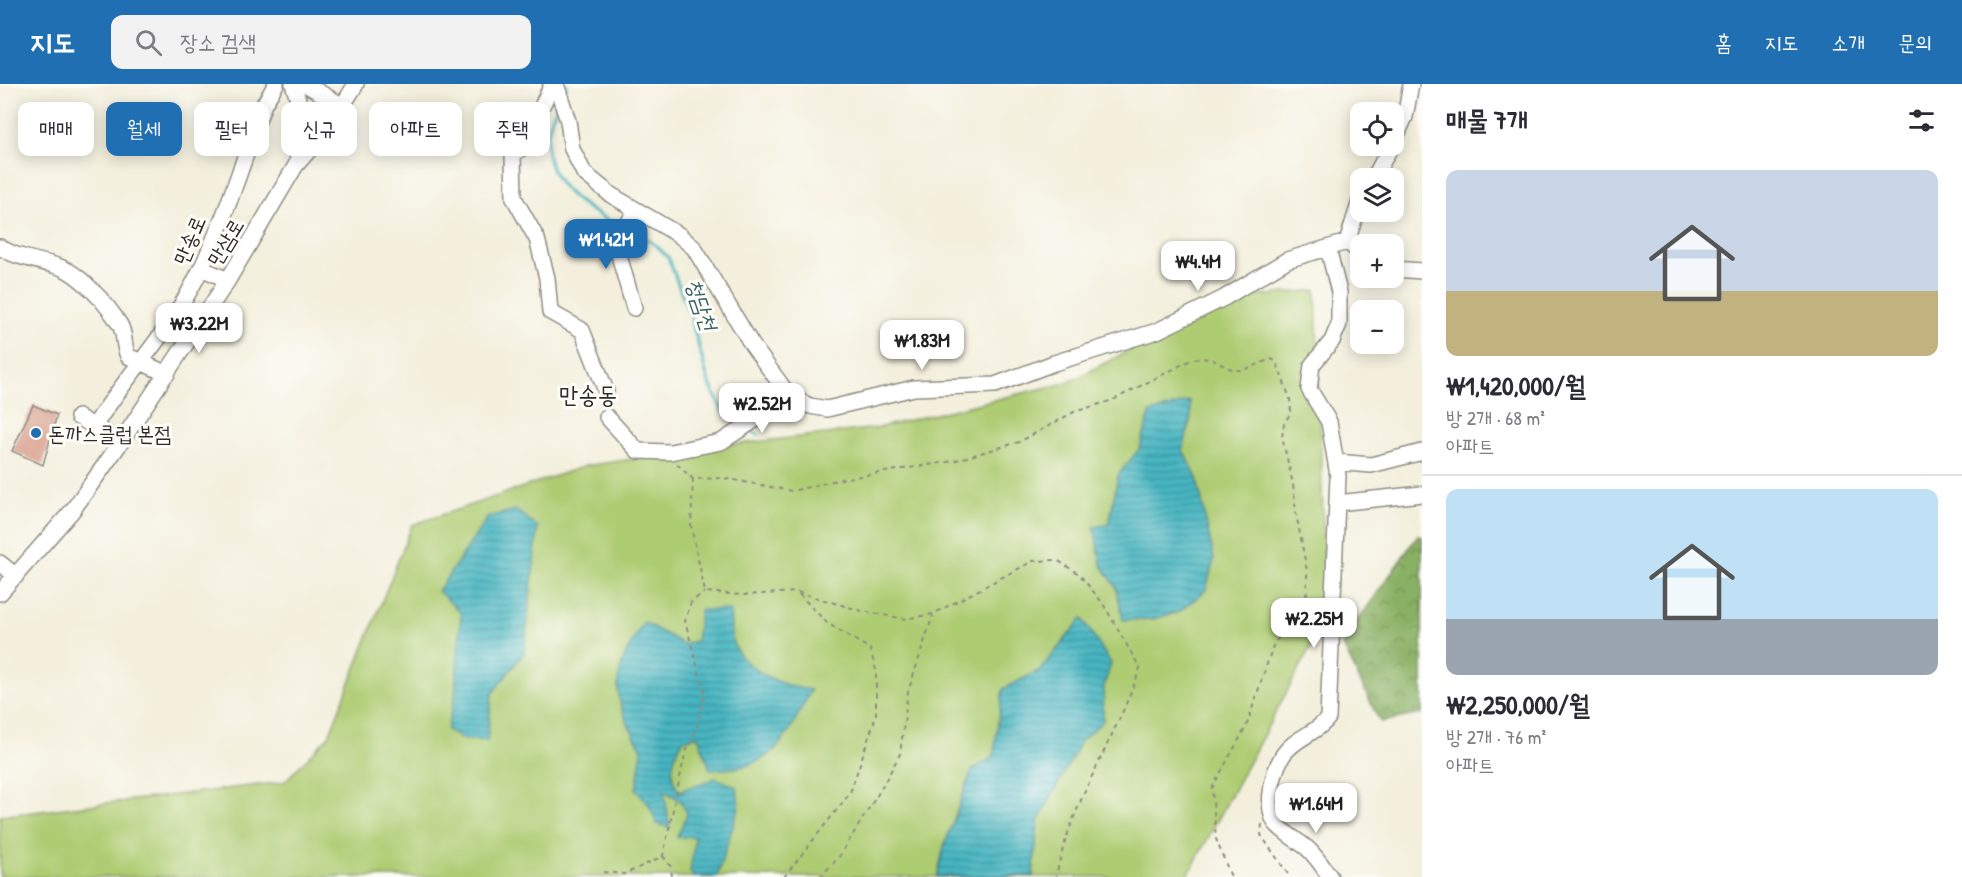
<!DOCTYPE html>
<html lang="ko">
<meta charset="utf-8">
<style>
body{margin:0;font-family:"Patrick Hand","Poor Story",sans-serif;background:#f2f2f3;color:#2b2b33;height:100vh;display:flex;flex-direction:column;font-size:22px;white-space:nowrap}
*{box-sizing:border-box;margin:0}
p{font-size:20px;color:#7c7c81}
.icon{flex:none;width:33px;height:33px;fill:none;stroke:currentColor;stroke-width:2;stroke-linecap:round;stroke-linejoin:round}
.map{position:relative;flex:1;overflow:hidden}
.drawer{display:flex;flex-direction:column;background:#fff;width:540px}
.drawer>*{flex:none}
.hud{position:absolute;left:18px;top:18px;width:570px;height:54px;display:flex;gap:12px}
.tools{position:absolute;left:1350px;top:18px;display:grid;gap:12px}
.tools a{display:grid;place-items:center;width:54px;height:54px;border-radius:12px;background:#fff;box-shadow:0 3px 15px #0003;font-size:30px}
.price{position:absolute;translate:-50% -51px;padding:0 14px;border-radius:12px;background:#fff;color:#222;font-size:20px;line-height:39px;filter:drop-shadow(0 2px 3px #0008)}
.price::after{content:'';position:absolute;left:50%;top:36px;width:18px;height:14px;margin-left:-9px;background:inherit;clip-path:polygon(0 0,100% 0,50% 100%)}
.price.selected{background:#1f6fb2;color:#fff}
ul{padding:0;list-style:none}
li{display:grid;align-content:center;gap:12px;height:318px;padding:0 24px}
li+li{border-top:2px solid #e1e1e2}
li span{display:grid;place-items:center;height:186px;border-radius:12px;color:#555}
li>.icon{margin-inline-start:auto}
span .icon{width:108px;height:108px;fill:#fffc;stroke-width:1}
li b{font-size:26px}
h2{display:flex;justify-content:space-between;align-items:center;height:72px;padding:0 24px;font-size:26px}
.chip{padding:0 21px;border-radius:12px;background:#fff;box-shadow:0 3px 15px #0003;font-size:21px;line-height:54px}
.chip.selected{background:#1f6fb2;color:#fff}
header{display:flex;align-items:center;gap:36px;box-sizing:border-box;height:84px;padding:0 30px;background:#1f6fb2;color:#fff}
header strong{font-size:28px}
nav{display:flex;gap:33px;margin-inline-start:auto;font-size:21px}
.search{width:420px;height:54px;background:#f2f2f3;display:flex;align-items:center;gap:15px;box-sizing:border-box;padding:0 21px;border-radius:12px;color:#7c7c81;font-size:22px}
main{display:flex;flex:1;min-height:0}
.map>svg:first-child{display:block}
</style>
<header>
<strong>지도</strong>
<div class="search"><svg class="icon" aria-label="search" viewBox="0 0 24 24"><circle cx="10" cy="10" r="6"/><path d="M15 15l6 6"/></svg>장소 검색</div>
<nav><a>홈</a><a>지도</a><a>소개</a><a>문의</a></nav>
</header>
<main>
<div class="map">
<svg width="1422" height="793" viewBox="0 0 1422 793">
<defs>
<pattern id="forest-crowns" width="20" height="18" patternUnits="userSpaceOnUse" patternTransform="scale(1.5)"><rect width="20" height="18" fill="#8ab064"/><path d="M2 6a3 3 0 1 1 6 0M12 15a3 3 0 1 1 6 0" fill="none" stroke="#718f53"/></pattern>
<pattern id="water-rules" width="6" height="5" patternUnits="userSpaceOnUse" patternTransform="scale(1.5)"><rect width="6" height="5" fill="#47b5c1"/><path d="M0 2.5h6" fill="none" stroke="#3b939d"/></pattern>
</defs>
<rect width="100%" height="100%" fill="#fdfcf7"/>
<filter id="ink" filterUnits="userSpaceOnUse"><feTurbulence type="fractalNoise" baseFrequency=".0167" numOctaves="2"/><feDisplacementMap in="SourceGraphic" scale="12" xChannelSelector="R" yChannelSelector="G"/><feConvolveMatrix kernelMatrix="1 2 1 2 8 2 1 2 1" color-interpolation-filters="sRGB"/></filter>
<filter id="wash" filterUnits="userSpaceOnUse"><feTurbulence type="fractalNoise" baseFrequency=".008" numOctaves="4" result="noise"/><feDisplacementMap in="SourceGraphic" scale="24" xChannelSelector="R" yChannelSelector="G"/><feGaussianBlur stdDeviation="1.35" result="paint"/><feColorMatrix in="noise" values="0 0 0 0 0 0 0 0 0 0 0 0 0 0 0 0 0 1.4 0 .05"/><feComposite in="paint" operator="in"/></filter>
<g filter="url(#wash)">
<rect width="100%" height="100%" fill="#f3efdc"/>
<path fill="#aecc72" stroke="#6c7c4e" stroke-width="1.5" d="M1316 206 1326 535 1187 793H0V732L284 698 329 652 412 441 585 382 720 362 877 344 1069 298 1227 215Z"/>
<path fill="url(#forest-crowns)" stroke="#5a6e48" stroke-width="1.5" d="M1418 451 1422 453V630L1380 638 1342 559Z"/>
<path fill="url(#water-rules)" stroke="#397076" stroke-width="1.5" d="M1190 317 1191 334 1183 366 1197 394 1214 475 1206 506 1179 528 1153 535 1123 536 1116 503 1101 480 1094 443 1109 440 1118 391 1140 364 1150 329Z
M516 426 538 443 524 569 492 610 487 657 462 655 447 646 455 612 461 529 438 507 488 433Z
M700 526H730C731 536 730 553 735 563 747 587 786 604 811 606 786 655 774 688 710 685L698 652 683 656C673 674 667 689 679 707L716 694 737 703 739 723 717 793H694L690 788 695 753H677L687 730 680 716 664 707 670 744 657 740 649 721 636 706 642 665C609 611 610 591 644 538L683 560 696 557Z
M1082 534 1111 579 1104 603 1103 637 1081 657 1038 738 1033 792 937 793 944 762 972 686 993 673 1003 605 1040 586Z"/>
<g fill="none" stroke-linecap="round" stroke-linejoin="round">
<path stroke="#47b5c1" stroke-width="3" d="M564 9 567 0
M557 22C527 84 569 118 621 143
M630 147 652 158 668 173 691 234 708 296 722 326 742 340
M750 345 758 351"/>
</g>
<g id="blocks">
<path fill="#d59885" d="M33 321 57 331 43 381 12 367Z"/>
</g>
</g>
<g filter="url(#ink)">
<use href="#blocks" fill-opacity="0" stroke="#8f8d84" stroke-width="1.5"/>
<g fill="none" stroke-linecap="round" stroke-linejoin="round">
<g stroke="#8f8d84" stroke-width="18">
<path id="minor" d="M293 0 304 34 297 78
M305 0 343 22
M552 0 524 62 513 71 514 114 537 155 547 194 550 228 582 246 606 307
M556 0 568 37 572 65 584 89 611 111 679 151 694 164 752 261 790 313 810 322 827 325 914 304 995 301 1054 279 1157 247 1224 214 1287 176 1347 158
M1394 57 1405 33 1411 0
M1374 94 1391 62
M1347 158 1360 117
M1347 158 1360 168
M0 163C16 174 38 176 57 182 79 188 108 221 120 241 125 249 123 262 128 272L167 290
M1328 164 1339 208V240L1332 257 1312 281 1309 305 1329 338 1338 392 1328 634C1316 650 1294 654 1283 671 1273 687 1265 722 1275 738 1282 748 1297 756 1307 764 1316 772 1323 783 1330 793
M201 184 228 196
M1394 185 1422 187
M634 224 620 175 619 158 635 126
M78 333 121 358
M607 333 638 367 670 368 721 358 790 313
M93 344C123 296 163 255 190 206 222 148 241 81 264 20L276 0
M1336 378 1371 381 1422 368
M1337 419 1422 410
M0 479 16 492
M0 509 72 427 121 358 228 196 296 81 330 42 356 0"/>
</g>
<path stroke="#8f8d84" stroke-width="2" stroke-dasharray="4.5 4.5" stroke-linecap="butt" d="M677 380 693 395 724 394 792 407 841 395 953 377 1019 358 1074 328 1113 316 1191 276C1220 269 1221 287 1240 286 1251 285 1261 278 1272 275L1277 279 1290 315 1291 328 1284 340 1282 353 1293 400 1296 429 1307 487V509L1273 562 1246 643 1212 704 1216 755 1231 793
M693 395 691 442 705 508 742 511 797 508 862 527 905 535 933 530 1033 477 1057 476 1079 490 1102 518 1140 584C1116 655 1070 719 1056 793
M1262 740 1261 751 1290 793
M663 772 671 783 672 793
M603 788 625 790 663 772 685 670 697 644 705 610 685 537 691 518 705 508
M784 793 850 709 876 632V586L870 565 827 539 798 509
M820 793 839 773 881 705 900 670 908 608 933 531"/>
<use href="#minor" stroke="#fff" stroke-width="15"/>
</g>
</g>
<circle fill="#1f6fb2" stroke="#fdfcf7" stroke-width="2" cx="36" cy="349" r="6"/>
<g text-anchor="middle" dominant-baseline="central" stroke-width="6" stroke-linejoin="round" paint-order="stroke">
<g font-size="21" fill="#2b2b2b" stroke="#fdfcf7">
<text transform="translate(189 156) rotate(-67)">만송로</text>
<text transform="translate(225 158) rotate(-59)">만삼로</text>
</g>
<g font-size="21" fill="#2b2b2b" stroke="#fdfcf7" text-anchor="start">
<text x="48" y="349">돈까스클럽 본점</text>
</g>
<g font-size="22" font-style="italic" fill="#366267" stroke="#fdfcf7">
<text transform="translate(702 220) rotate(71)">청담천</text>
</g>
<g font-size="24" fill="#2b2b2b" stroke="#fdfcf7">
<text x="588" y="310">만송동</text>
</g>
</g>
</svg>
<div class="tools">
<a><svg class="icon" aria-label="locate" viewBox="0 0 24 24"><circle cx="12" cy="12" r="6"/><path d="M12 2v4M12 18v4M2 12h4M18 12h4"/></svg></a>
<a><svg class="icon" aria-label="layers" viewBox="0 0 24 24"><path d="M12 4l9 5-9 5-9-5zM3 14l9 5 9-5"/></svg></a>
<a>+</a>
<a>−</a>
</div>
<b class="price selected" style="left:606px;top:186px">₩1.42M</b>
<b class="price" style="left:1198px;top:208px">₩4.4M</b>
<b class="price" style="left:199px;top:270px">₩3.22M</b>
<b class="price" style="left:922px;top:287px">₩1.83M</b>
<b class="price" style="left:762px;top:350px">₩2.52M</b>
<b class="price" style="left:1314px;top:565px">₩2.25M</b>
<b class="price" style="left:1316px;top:750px">₩1.64M</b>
<div class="hud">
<a class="chip">매매</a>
<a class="chip selected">월세</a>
<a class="chip">필터</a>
<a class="chip">신규</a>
<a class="chip">아파트</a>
<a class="chip">주택</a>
</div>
</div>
<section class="drawer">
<h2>매물 7개<svg class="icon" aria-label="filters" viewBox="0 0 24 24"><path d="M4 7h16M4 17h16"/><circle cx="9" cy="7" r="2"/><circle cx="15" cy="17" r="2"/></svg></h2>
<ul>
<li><span style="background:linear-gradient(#c9d6e8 65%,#c2b280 0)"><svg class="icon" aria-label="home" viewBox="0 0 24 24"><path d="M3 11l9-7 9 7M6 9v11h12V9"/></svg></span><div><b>₩1,420,000/월</b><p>방 2개 · 68 m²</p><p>아파트</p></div></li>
<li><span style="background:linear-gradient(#bfe0f5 70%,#9aa5b1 0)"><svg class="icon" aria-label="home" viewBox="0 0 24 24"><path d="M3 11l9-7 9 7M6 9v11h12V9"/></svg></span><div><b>₩2,250,000/월</b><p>방 2개 · 76 m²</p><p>아파트</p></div></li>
</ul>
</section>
</main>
